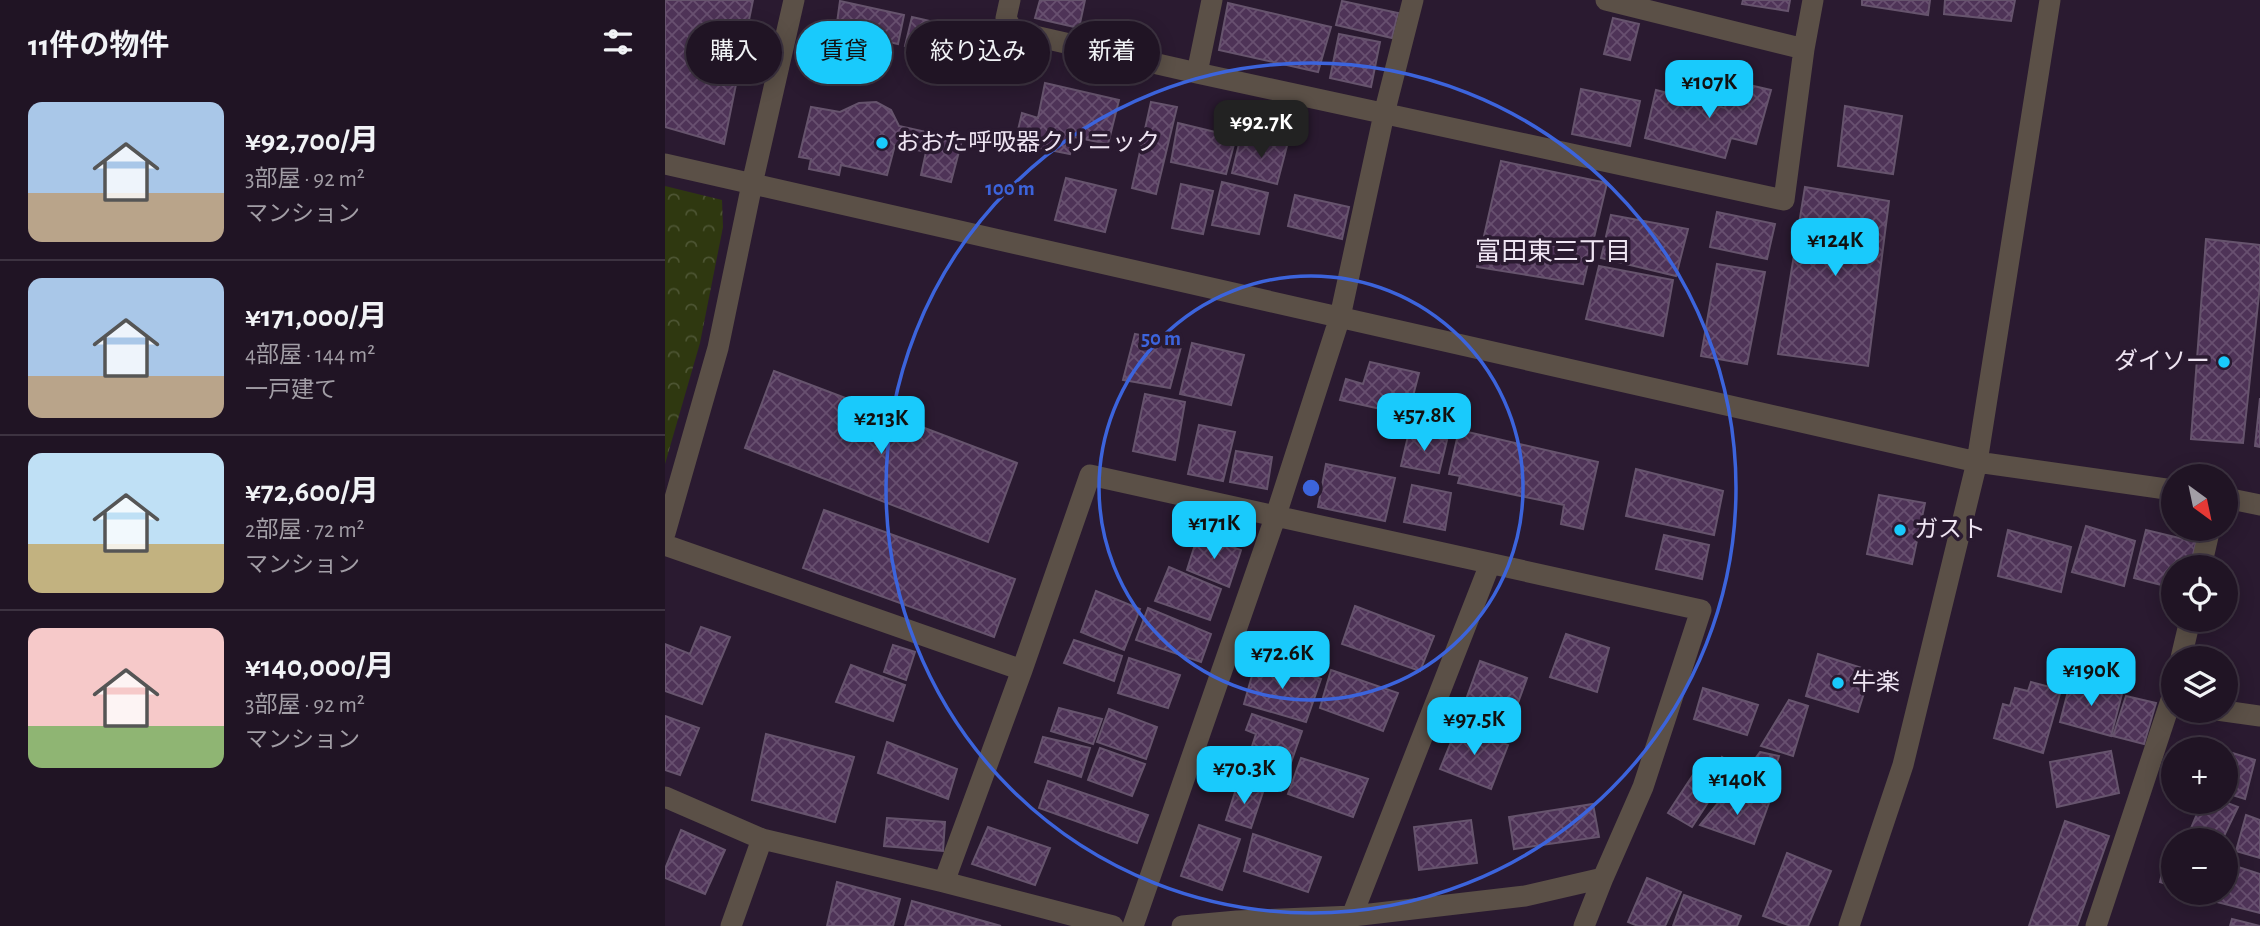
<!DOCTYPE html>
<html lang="ja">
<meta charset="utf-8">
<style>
body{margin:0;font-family:"Alegreya Sans","Noto Sans JP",sans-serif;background:#2d2131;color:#f1f3f6;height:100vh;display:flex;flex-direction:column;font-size:26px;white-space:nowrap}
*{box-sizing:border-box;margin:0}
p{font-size:23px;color:#a29ea6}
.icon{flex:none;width:38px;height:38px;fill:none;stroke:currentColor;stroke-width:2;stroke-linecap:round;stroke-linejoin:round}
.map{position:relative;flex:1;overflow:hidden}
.details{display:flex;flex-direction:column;background:#201424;width:665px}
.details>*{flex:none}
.hud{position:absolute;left:21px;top:21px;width:665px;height:63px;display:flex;gap:14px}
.needle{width:46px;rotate:147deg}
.buttons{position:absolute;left:1496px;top:464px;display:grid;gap:14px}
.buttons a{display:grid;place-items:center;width:77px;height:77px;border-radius:50%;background:#201424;box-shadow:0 4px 18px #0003,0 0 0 2px #3d3341;font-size:35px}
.price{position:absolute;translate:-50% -60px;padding:0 16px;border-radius:14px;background:#19cafc;color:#111;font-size:23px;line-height:46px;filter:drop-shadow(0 2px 4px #0008)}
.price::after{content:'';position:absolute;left:50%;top:42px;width:21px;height:16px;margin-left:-10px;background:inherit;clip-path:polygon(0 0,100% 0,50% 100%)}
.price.active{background:#222;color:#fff}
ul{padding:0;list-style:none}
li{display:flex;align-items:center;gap:21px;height:175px;padding:0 28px}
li+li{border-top:2px solid #3d3341}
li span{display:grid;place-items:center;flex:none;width:196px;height:140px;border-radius:14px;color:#555}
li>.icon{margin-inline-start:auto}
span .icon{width:84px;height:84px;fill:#fffc;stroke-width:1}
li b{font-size:30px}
h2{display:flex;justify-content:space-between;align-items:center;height:84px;padding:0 28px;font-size:30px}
.tag{padding:0 24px;border-radius:32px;background:#201424;box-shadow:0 4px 18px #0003,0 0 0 2px #3d3341;font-size:24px;line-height:63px}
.tag.active{background:#19cafc;color:#111}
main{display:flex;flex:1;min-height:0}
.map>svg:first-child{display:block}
</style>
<main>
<section class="details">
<h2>11件の物件<svg class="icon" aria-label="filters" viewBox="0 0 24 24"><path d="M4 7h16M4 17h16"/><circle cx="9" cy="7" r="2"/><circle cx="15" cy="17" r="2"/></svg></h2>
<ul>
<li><span style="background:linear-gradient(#a9c7e8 65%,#b9a48a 0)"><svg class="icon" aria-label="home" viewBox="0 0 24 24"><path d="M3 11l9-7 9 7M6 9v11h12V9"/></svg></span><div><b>¥92,700/月</b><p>3部屋 · 92 m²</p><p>マンション</p></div></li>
<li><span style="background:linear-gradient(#a9c7e8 70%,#b9a48a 0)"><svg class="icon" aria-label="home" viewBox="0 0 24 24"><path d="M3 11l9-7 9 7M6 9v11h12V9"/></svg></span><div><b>¥171,000/月</b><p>4部屋 · 144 m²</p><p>一戸建て</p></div></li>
<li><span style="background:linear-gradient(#bfe0f5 65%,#c2b280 0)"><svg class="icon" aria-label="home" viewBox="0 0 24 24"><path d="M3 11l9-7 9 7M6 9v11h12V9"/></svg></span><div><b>¥72,600/月</b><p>2部屋 · 72 m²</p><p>マンション</p></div></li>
<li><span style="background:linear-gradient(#f6c9c9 70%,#8fb573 0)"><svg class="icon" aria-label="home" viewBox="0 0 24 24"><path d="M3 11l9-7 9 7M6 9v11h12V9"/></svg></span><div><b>¥140,000/月</b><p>3部屋 · 92 m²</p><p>マンション</p></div></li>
</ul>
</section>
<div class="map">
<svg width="1595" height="926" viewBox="0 0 1595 926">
<defs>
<pattern id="park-crowns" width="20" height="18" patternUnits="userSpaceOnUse" patternTransform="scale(1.75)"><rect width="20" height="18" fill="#2f3810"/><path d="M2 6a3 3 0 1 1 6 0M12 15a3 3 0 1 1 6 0" fill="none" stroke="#4d5533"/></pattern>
<pattern id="building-cross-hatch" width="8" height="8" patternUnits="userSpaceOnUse" patternTransform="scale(1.75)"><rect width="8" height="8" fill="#4e3357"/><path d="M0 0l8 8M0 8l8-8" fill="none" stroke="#685070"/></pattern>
</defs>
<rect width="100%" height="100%" fill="#2a1a30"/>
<path fill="url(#park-crowns)" d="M0 186 57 200 58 227 35 343 0 464Z"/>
<path fill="url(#building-cross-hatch)" stroke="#66546d" stroke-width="2" d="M0 0H88L59 144 0 127Z
M375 0H420L414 28 370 18Z
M1078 0H1125L1123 11 1077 4Z
M1197 0H1265L1263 15 1197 5Z
M1280 0H1350L1346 21 1279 14Z
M175 1 239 15 233 44 171 30Z
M677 1 733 13 727 38 671 25Z
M563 3 666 27 653 72 554 50Z
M247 17 309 31 302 59 240 46Z
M948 18 974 24 965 60 939 54Z
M674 34 715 42 706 87 665 78Z
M1067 81 1106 90 1091 144 1066 138 1060 158 980 138 991 90 1060 108Z
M380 83 454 100 443 144 409 137 405 154 350 143 357 113 373 118Z
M916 89 975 101 965 146 907 134Z
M211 102 226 110 234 126 297 140 286 182 256 175 261 152 230 145 222 175 176 165 174 175 144 169 146 159 134 157 146 107 175 112 194 103Z
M486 102 512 107 491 194 467 188Z
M1180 106 1237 116 1228 174 1173 166Z
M513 123 571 137 561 174 506 162Z
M602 137 623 142 612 184 567 173 575 140 599 146Z
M836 161 942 183 918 284 812 267Z
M401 178 451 190 440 232 390 220Z
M557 182 603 193 594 234 547 225Z
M516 184 548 191 538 234 507 228Z
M1140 187 1224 201 1203 366 1113 354Z
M630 195 684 207 677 239 623 226Z
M1052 212 1110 224 1102 259 1045 247Z
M946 215 1023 229 1011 276 936 258Z
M1541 239 1595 245V285L1578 443 1526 439Z
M1052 264 1100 272 1082 364 1036 356Z
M934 266 1008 280 998 336 921 319Z
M470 334 517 343 505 388 458 380Z
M527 343 579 355 566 405 515 394Z
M705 362 754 373 743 415 675 400 681 379 698 384Z
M109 371 352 463 323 542 80 448Z
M480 394 520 402 510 460 468 451Z
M1595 398V447L1590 446Z
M534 425 570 432 558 481 523 474Z
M794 430 933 462 918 529 896 524 899 505 793 483 795 476 784 474Z
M744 432 782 440 774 473 736 466Z
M571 451 607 457 602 489 565 482Z
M661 464 730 478 720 521 653 507Z
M971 469 1058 491 1049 535 961 516Z
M747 485 786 493 780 530 739 522Z
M1214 495 1260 503 1247 564 1202 554Z
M159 510 350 579 329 637 138 568Z
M1421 526 1470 541 1459 586 1407 572Z
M1343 530 1406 547 1396 592 1333 576Z
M1481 530 1531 542 1525 567H1508V588L1469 578Z
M533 535 576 550 564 587 522 570Z
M999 535 1044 545 1037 579 991 569Z
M504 567 556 589 545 620 490 601Z
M431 591 475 609 459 650 416 632Z
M690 606 769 636 755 671 677 644Z
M483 608 546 634 536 662 471 640Z
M36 627 65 637 37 704 0 691V644L25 654Z
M901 634 944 648 932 692 885 677Z
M409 640 457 656 449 681 399 663Z
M228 645 250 652 241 680 219 672Z
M1153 654 1206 671 1193 712 1141 696Z
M464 658 515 675 503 708 453 693Z
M592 658 656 679 641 722 579 704Z
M815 661 862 678 842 733 795 716Z
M186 665 240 685 228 721 171 702Z
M666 670 733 693 718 731 655 708Z
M1406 680 1457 694 1446 736 1395 722Z
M1366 682 1396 690 1378 753 1329 738 1338 704 1345 706 1350 688 1363 691Z
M1038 688 1093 705 1082 735 1029 719Z
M1461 696 1491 703 1479 744 1448 736Z
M1124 700 1143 706 1128 756 1096 746Z
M394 708 437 719 428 744 386 731Z
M444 709 492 727 481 759 432 742Z
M587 714 637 731 616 791 577 777 591 734 581 730Z
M0 716 34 728 15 775 0 770Z
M793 725 843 745 826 789 775 769Z
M101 734 189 757 170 822 87 800Z
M378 737 425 748 416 777 370 762Z
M222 742 292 769 283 799 213 773Z
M435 748 480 764 467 796 423 780Z
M1446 751 1454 793 1392 807 1385 762Z
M1561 751 1590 760 1580 799 1561 793Z
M1095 752 1114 756 1102 794 1071 785Z
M1057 757 1068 764 1057 781 1047 774Z
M636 758 703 779 688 817 623 794Z
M1032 769 1055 784 1027 827 1003 813Z
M383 781 483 815 472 843 374 808Z
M573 783 598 792 586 828 561 820Z
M1062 792 1104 803 1089 844 1035 825Z
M1537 802H1560L1573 807 1557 840H1538L1524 833Z
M928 804 934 837 849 849 844 817Z
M1581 815 1595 820V858L1571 851Z
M222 818 280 822 278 851 219 846Z
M806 820 812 863 754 870 749 827Z
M1400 821 1444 836 1412 926H1364Z
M534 825 575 839 557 890 516 876Z
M323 827 385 848 370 885 307 864Z
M16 830 60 850 40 894 0 878V869Z
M588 834 656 857 643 892 579 871Z
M1503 848 1508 850V886L1495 882Z
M1122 853 1166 871 1143 926H1126L1098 916Z
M1561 863 1595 874V913L1552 902 1554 892H1561Z
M982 878 1016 892 1000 926H973L963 922Z
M172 882 235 899 228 926H162Z
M1019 895 1076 916 1072 926H1008Z
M247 901 336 926H240Z
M1567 919 1595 926H1565Z"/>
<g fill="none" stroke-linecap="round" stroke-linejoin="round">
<path stroke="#5b5047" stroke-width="21" d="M345 0 341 18 348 31 532 73 1119 200 1139 49 1148 0
M941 0 1139 49
M532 73 547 0
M0 164 1312 462 1508 490
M1561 498 1595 505
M0 533 53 348 87 184 129 0
M0 545 357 670
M1536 567 1545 528
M1516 658 1525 620
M1552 710 1595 716
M0 797 97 839 279 882 448 926
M279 882 357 670 425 475 1036 610 978 787 938 878 919 926
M66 926 97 839
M468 926 611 515 675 317 719 114 748 0
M517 926 572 921 688 916 860 896 938 878
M683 926 825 564
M1184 926 1238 765 1312 462 1385 0
M1431 926 1508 694"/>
</g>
<g fill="none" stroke="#3c64dc" stroke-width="3.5">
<circle cx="646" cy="488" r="212"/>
<circle cx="646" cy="488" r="425"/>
</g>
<g fill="#19cafc" stroke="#2a1a30" stroke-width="2.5">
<circle cx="217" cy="143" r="7"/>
<circle cx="1559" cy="362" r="7"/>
<circle cx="1235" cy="530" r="7"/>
<circle cx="1173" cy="683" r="7"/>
</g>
<g text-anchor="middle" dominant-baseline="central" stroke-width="7" stroke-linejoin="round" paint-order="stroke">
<g font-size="24" fill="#eee4f2" stroke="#2a1a30" text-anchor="start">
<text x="231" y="143">おおた呼吸器クリニック</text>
<text x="1545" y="362" text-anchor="end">ダイソー</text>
<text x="1249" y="530">ガスト</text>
<text x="1187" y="683">牛楽</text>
</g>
<g font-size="26" fill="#eee4f2" stroke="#2a1a30">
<text x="888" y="252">富田東三丁目</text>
</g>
</g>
<circle cx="646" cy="488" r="10" fill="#3c64dc" stroke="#2a1a30" stroke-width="3.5"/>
<g font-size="21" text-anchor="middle" font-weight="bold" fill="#3c64dc" stroke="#2a1a30" stroke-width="7" stroke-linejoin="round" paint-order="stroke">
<text x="345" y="195">100 m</text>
<text x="496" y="345">50 m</text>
</g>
</svg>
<div class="buttons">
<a><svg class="needle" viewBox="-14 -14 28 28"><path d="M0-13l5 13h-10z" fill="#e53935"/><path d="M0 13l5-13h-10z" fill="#a29ea6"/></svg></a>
<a><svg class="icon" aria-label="locate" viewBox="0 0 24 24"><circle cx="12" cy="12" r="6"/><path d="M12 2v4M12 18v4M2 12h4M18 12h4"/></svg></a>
<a><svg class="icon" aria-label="layers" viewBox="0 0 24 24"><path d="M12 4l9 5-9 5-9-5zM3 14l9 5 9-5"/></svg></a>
<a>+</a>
<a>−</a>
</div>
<b class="price" style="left:1044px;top:120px">¥107K</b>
<b class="price active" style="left:596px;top:160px">¥92.7K</b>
<b class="price" style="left:1170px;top:278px">¥124K</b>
<b class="price" style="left:759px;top:453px">¥57.8K</b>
<b class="price" style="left:216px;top:456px">¥213K</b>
<b class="price" style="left:549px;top:561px">¥171K</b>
<b class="price" style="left:617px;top:691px">¥72.6K</b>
<b class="price" style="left:1426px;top:708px">¥190K</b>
<b class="price" style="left:809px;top:757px">¥97.5K</b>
<b class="price" style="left:579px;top:806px">¥70.3K</b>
<b class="price" style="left:1072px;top:817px">¥140K</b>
<div class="hud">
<a class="tag">購入</a>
<a class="tag active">賃貸</a>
<a class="tag">絞り込み</a>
<a class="tag">新着</a>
</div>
</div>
</main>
